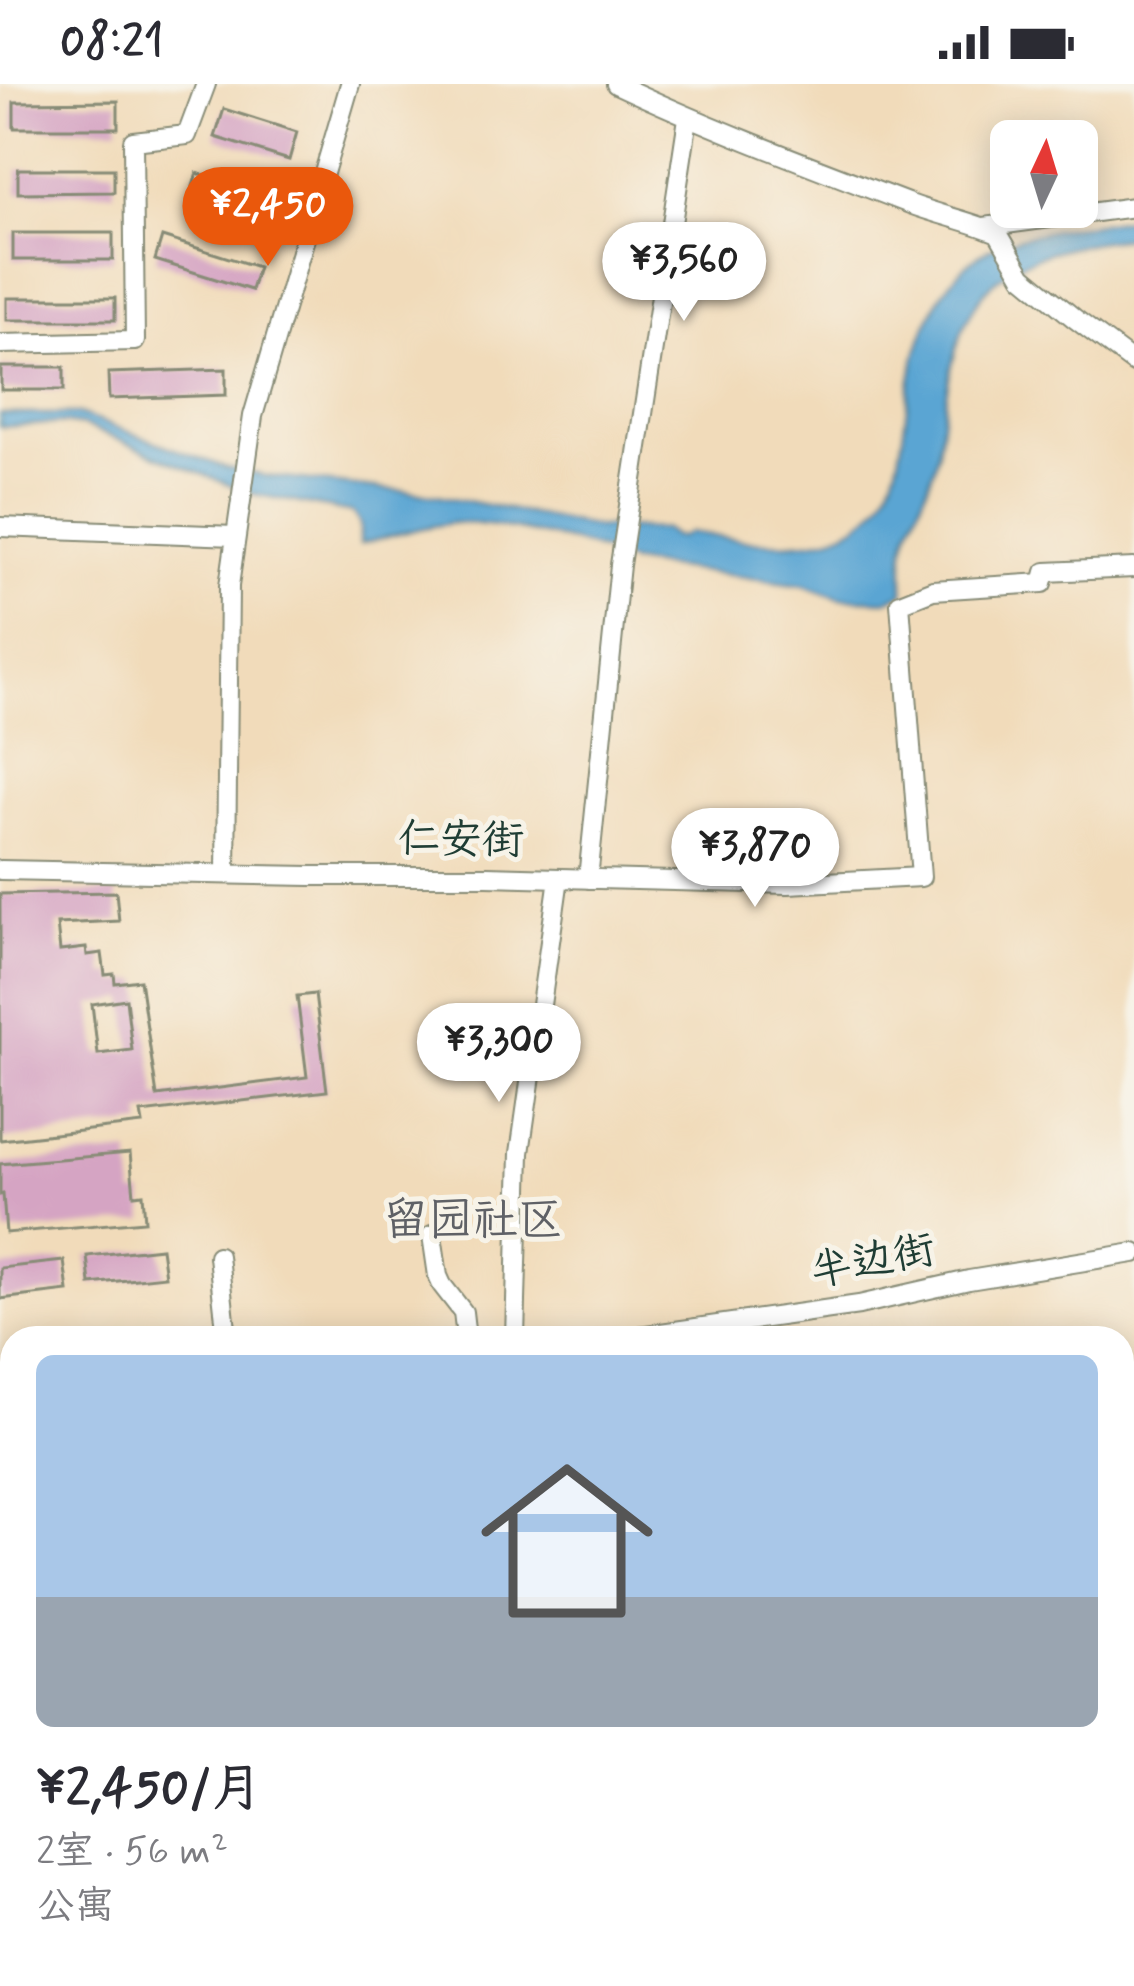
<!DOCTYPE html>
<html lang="zh">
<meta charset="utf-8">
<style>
body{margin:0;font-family:Mynerve,"LXGW WenKai TC",sans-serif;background:#f7f7f7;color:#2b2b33;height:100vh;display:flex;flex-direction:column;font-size:45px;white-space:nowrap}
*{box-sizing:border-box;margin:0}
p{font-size:39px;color:#7c7c81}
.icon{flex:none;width:66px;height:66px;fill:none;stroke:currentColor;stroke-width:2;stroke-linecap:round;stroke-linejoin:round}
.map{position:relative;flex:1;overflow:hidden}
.drawer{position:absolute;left:0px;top:1242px;width:1134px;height:660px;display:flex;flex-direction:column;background:#fff;border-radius:36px 36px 0 0;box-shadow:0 6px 30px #0003}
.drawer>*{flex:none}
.needle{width:78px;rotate:4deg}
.tools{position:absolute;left:990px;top:36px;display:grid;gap:24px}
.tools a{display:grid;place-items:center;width:108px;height:108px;border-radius:18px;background:#fff;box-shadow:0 6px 30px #0003;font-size:60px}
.price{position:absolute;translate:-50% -102px;padding:0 27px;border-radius:42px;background:#fff;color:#222;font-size:39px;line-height:78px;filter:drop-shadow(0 3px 6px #0008)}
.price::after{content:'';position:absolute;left:50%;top:72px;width:36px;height:27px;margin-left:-18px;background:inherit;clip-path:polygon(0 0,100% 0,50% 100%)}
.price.active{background:#ea580c;color:#fff}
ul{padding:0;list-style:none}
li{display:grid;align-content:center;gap:24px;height:636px;padding:0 36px}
li span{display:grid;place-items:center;height:372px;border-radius:18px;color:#555}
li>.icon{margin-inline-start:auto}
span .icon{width:216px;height:216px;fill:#fffc;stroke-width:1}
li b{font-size:51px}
.status{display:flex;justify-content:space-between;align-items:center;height:84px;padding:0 60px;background:#fff;direction:ltr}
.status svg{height:33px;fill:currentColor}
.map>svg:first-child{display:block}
</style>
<div class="status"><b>08:21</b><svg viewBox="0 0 49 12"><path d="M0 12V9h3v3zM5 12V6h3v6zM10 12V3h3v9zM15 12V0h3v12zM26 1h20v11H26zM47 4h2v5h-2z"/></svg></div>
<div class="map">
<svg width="1134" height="1902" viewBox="0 0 1134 1902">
<rect width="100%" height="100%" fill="#f7f3e8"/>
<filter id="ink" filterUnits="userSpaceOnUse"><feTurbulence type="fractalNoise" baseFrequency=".00833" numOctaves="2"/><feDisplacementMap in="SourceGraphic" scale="24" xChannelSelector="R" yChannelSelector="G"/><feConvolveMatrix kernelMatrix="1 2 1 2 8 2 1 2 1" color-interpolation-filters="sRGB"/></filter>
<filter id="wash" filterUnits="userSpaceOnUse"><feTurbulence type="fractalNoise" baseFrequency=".004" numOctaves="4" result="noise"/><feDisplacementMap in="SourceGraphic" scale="48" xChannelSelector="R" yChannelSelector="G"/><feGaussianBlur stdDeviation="2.7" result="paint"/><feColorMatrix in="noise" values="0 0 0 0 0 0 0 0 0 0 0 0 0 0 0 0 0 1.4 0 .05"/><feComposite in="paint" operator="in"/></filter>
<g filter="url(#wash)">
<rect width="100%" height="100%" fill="#f1dbba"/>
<path fill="#5aa5d3" stroke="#3c7184" stroke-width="3" d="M1134 134V152C1035 167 975 176 951 285 944 315 942 346 936 376 930 406 910 433 905 463 903 478 904 494 904 509L886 516 840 514 804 501 629 478C598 460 489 437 453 439 422 442 390 453 360 460V440L353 429 249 409 84 342 64 339 0 343V330H79L227 384 266 392 437 411 596 443 664 445 674 452 681 453 689 448C778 463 882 480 901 363 910 312 908 280 931 231 943 204 964 177 991 164 1027 147 1094 140 1134 134Z"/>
<g id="blocks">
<path fill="#d5a4c3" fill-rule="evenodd" d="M118 17V44H14V18Z
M224 25 297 48 289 76 215 53Z
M18 85H114V108L18 109Z
M197 89 280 115 274 134 191 109Z
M13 149H113V176H13Z
M162 153 258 183 251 206 155 176Z
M7 214H115V236H7Z
M1 283H64V306H1Z
M226 285V311L109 315 108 289Z
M116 808 119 837 57 840 60 867 86 864 87 871 102 869 105 891 114 890 115 899 140 896 157 1012 307 993 297 912 315 910 327 1007 141 1029 143 1040 0 1056V810ZM126 915 132 966 98 970 92 920Z
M130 1069 134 1111 143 1110 145 1137 6 1149 3 1110 0 1111V1080Z
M161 1164 165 1192 90 1200 87 1172Z
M64 1177 68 1207 0 1215V1184Z"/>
</g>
</g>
<g filter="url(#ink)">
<use href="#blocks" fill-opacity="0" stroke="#888c77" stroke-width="3"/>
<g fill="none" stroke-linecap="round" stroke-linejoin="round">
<g stroke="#888c77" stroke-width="22">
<path id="minor" d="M616 0C712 45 811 82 910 120 939 131 970 137 998 149L1023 192 1074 234 1134 279
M984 143 1134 123
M0 260 135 257 133 57 187 51 206 0
M0 443 235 452
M0 786 311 792H487L788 800 921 793 900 519 933 506 1043 499 1046 488 1134 484
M226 790 229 502 253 332 350 0
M588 795 620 481 688 34
M432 1151 438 1192 442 1201 463 1228 466 1254
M218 1172 227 1254
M515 1254 520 1069 559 794
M625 1254 859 1221 969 1196 1134 1169
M0 1350 12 1349
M1122 1652 1134 1658
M0 1726 12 1725
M311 1890 314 1902
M584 1890 585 1899
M918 1902 1134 1895"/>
</g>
<use href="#minor" stroke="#fff" stroke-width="18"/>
</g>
</g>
<g text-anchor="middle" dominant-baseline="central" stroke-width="10" stroke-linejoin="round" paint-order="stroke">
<g font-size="42" fill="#1f3d34" stroke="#f7f3e8">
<text transform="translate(461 757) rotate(1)">仁安街</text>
<text transform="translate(873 1178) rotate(-11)">半边街</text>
</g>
<g font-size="45" fill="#5f6166" stroke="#f7f3e8">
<text x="473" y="1137">留园社区</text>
</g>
</g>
</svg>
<div class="tools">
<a><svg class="needle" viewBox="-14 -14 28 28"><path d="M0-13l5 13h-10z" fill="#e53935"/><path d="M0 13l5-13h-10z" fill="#7c7c81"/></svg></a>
</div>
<b class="price active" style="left:268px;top:185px">¥2,450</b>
<b class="price" style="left:684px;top:240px">¥3,560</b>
<b class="price" style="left:755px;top:826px">¥3,870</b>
<b class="price" style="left:499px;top:1021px">¥3,300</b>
<section class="drawer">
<ul>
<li><span style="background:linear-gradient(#a9c7e8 65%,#9aa5b1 0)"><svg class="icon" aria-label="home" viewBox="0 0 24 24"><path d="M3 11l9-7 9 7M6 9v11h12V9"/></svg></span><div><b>¥2,450/月</b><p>2室 · 56 m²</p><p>公寓</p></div></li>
</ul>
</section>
</div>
